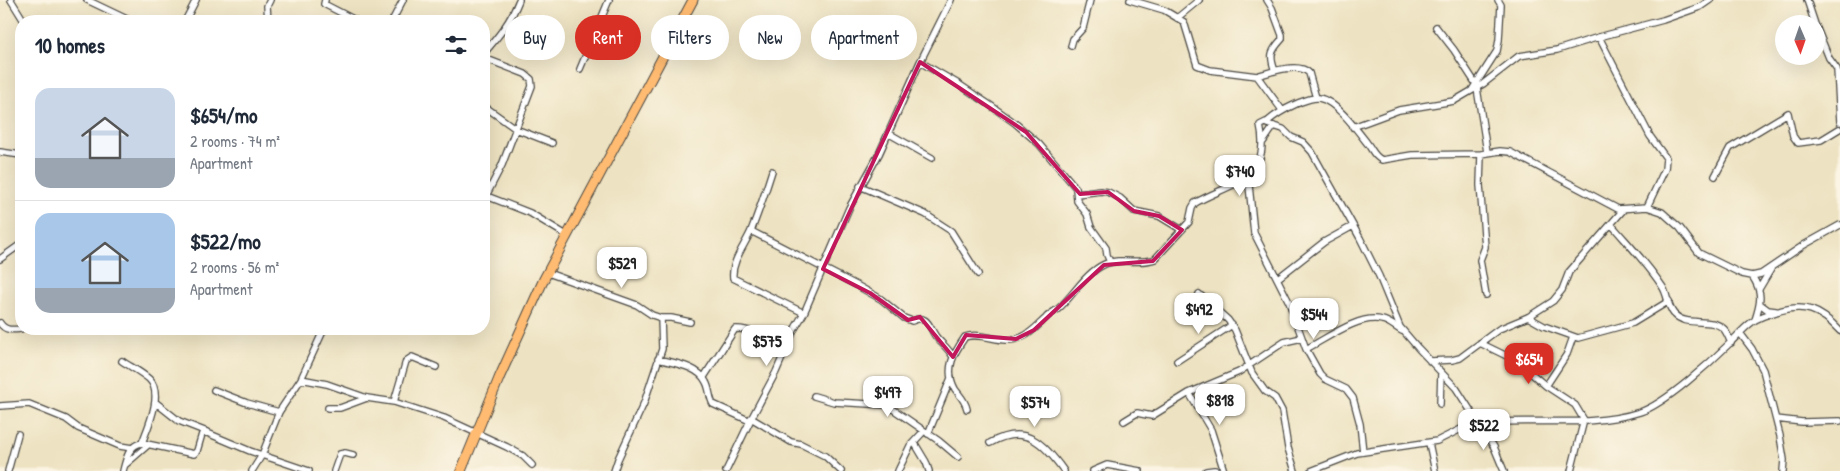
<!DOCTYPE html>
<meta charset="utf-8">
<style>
body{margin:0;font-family:"Patrick Hand",sans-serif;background:#f6f6f7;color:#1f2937;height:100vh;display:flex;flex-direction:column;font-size:19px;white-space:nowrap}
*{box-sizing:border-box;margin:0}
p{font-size:16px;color:#747a83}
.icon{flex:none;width:28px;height:28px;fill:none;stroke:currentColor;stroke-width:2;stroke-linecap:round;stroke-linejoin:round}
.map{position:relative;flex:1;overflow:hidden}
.side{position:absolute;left:15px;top:15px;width:475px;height:320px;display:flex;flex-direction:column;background:#fff;border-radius:20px;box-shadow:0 5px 20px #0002}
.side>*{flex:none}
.hud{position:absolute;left:505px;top:15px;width:475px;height:45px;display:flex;gap:10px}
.needle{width:32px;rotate:178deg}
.fabs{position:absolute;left:1775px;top:15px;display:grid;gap:10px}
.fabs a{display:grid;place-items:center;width:50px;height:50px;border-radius:50%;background:#fff;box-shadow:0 5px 20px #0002;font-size:25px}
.price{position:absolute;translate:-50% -42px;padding:0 11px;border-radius:10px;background:#fff;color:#222;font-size:16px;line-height:32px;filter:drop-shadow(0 1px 2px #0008)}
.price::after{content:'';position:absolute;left:50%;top:30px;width:15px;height:11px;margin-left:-8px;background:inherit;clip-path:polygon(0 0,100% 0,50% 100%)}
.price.on{background:#d93025;color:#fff}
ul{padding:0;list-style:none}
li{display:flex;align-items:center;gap:15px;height:125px;padding:0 20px}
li+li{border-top:1px solid #e0e1e3}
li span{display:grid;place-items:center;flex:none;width:140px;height:100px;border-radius:15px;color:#555}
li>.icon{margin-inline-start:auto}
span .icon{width:60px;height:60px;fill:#fffc;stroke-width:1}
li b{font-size:21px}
h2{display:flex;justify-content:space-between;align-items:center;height:60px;padding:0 20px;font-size:21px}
.pill{padding:0 18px;border-radius:22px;background:#fff;box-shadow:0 5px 20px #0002;font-size:18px;line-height:45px}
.pill.on{background:#d93025;color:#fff}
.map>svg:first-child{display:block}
</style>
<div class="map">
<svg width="1840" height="471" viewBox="0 0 1840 471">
<rect width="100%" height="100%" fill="#fcf5e5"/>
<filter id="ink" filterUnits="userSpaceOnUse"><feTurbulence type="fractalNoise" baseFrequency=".02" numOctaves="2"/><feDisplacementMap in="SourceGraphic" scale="10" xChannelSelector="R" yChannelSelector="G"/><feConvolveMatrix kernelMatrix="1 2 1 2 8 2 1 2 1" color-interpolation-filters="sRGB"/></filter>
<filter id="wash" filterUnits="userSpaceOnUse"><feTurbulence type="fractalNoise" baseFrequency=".0096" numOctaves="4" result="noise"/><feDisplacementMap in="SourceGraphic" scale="20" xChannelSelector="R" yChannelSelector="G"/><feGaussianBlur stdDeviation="1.12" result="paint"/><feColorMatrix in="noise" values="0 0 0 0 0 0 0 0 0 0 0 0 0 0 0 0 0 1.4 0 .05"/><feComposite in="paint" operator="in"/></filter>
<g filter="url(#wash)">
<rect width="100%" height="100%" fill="#ede2c1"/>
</g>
<g filter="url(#ink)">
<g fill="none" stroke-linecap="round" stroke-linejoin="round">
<g stroke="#484642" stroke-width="8">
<path id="street" d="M11 0 24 21
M87 0 131 21
M325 0 324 4 357 21
M1130 0 1164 10 1184 22 1197 65 1210 70 1257 76 1282 110
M1267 0 1272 8 1282 35V39C1271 51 1269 55 1275 71
M1807 0 1815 24
M1177 18 1199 0
M185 21 196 0
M268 21 267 6 270 0
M392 21 403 0
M1816 26 1829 58 1837 69 1840 122
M1436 27 1454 50 1476 84
M1599 37 1650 136 1666 158 1665 169 1647 207
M1071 46 1073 39 1083 28 1090 0
M484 53C498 37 511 21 519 0
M484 58 525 74 531 79 532 86 502 165 486 196
M920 62 960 85 990 105 1015 123 1039 144 1076 188 1077 201 1087 214 1091 227 1106 248 1107 255 1110 262
M580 69 609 0
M1257 76C1270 72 1299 62 1309 73L1316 98
M1477 88 1487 152
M1472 90 1497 51 1499 40 1501 5 1498 0
M484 106 516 129 552 143
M1353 127 1399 110 1454 101 1483 84 1519 56 1557 50 1599 37 1663 20 1700 7 1710 0
M888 133 932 158
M1263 142 1274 126
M0 152 21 155
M1481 154 1480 185 1485 247 1480 260 1486 295
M772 171C766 190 759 211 751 231 745 245 731 262 733 278L804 313
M1248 176 1254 233 1289 302 1306 349 1320 374 1325 379 1346 389 1353 398 1360 424 1363 452
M1715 176 1730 148 1788 113 1793 136 1798 143 1821 140 1839 129
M860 186 925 214 951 231 978 274
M1077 194 1101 191 1108 192 1120 198 1134 211 1159 216 1182 230
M484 195 530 213 568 236
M1611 224C1628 244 1647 263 1662 286 1668 294 1667 306 1674 314 1687 328 1710 316 1724 329 1727 333 1729 338 1731 343
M751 231 858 286 881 299 904 318 912 321C929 313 929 329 937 338 943 345 949 349 953 357
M0 259 21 244
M548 273 637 305 652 315 661 318H671L690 322
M1752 276C1763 292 1761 302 1755 320
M1278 278 1324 242 1353 226
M1759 289 1771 269
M1199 294 1228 320 1235 330 1252 373 1265 391 1275 398 1282 411 1288 448 1295 471
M1760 304 1768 310 1776 311
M1528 317 1544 326 1578 338 1633 323 1669 301
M0 323C5 331 13 330 21 329
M1740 333 1752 349 1763 370 1780 436 1784 460 1783 471
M1480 343 1517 361 1546 386 1575 405 1584 420 1571 471
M1306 349C1326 339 1359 314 1382 320 1389 321 1396 328 1402 331
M658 359C673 363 699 366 706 382 710 389 709 397 713 404L750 421
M122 361C131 367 141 372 149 379 164 393 148 427 142 443
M1177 361 1232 325
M1430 361 1452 360 1460 358 1499 329 1528 317 1553 301 1562 290 1569 272 1624 209
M704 377 735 329C752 328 772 341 786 348
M301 379 327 384 367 398 394 402 444 418 507 447 523 456 532 465
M1546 386 1567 354 1573 337
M214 390 247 403 279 412
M1189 393 1211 430 1224 471
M814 396 834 402 887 405 939 441 958 457
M155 402 179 421 207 432
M394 402 406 361 412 357 436 367
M1440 404 1441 372
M0 406 29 404 66 419 78 428 120 446 132 448
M328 408H340L367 398
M967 409C965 400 960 396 955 389 944 369 954 353 965 337 983 331 1003 346 1022 337 1032 333 1038 325 1046 318 1049 314 1054 312 1058 309 1074 295 1085 273 1105 264 1121 257 1139 265 1155 259L1189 222 1192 208 1195 203C1232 182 1272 181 1260 125L1266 122
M751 418 791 442 801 444 825 456 841 471
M1776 419 1802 422 1840 421
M1124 421 1137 413 1152 416 1189 393 1239 372 1284 342 1302 338
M928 434 951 378
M914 442 926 462 929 471
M990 443C1025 423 1044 443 1064 471
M1429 443 1435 471
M125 465 148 445
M8 471 18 434
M123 471C126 460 128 445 142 443L194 454 197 451 202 434 205 432 250 451 309 471
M252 471 262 455 279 412 301 379 324 329
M334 471 340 454 345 453 353 455
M614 471 618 459 644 403 662 349 661 318
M726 471 750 421 776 372 794 330 804 313 849 208 879 154 920 62 951 0
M898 471 910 446 924 431
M1093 471 1107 465 1140 471
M1206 471 1214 470 1220 471
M1311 471 1357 453 1437 441 1463 428 1478 423C1530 418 1590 428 1640 412 1665 404 1711 362 1730 343 1737 336 1744 328 1752 322 1759 317 1768 314 1776 312 1804 303 1820 309 1840 331
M1504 471 1494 447 1456 388 1418 348 1400 327 1379 276 1360 238 1312 152 1303 142 1291 137 1283 129 1267 124V122C1276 114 1285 109 1296 104 1304 101 1311 97 1319 98 1336 101 1357 130 1367 143 1372 149 1374 157 1382 160L1412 155 1481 154 1500 151 1510 152 1618 209 1647 207 1662 212 1680 228 1699 253 1742 274 1752 276 1761 274 1804 245 1840 225"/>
</g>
<g stroke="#484642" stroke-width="11">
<path id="primary" d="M461 471 500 376 544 279 693 0"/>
</g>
<use href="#street" stroke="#fff" stroke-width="5.5"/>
<use href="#primary" stroke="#ffbb71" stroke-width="9"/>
</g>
</g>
<path fill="none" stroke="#c2185b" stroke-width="4" stroke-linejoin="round" d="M920 62 1026 132 1080 194 1108 192 1134 211 1159 216 1182 230 1153 261 1104 265 1034 330 1016 339 966 335 953 357 920 317 908 320 870 293 823 269Z"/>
</svg>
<div class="fabs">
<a><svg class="needle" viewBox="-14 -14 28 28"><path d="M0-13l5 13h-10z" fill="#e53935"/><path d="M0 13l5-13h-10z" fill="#747a83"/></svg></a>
</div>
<b class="price" style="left:1240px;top:197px">$740</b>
<b class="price" style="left:622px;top:289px">$529</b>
<b class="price" style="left:1199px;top:335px">$492</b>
<b class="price" style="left:1314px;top:340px">$544</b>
<b class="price" style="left:767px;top:367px">$575</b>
<b class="price on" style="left:1529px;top:385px">$654</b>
<b class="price" style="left:888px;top:418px">$497</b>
<b class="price" style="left:1220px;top:426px">$818</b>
<b class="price" style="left:1035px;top:428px">$574</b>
<b class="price" style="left:1484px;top:451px">$522</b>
<div class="hud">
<a class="pill">Buy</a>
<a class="pill on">Rent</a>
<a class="pill">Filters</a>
<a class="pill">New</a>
<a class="pill">Apartment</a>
</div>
<section class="side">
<h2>10 homes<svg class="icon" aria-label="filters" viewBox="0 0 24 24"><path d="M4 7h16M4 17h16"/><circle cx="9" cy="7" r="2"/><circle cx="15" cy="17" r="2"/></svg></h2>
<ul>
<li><span style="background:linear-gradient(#c9d6e8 70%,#9aa5b1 0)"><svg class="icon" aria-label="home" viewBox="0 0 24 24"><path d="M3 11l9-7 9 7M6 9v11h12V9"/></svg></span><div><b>$654/mo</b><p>2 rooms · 74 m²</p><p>Apartment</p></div></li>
<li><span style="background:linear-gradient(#a9c7e8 75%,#9aa5b1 0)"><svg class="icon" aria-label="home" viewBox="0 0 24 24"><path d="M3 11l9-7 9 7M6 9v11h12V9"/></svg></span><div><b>$522/mo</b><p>2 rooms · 56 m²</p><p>Apartment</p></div></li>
</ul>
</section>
</div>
